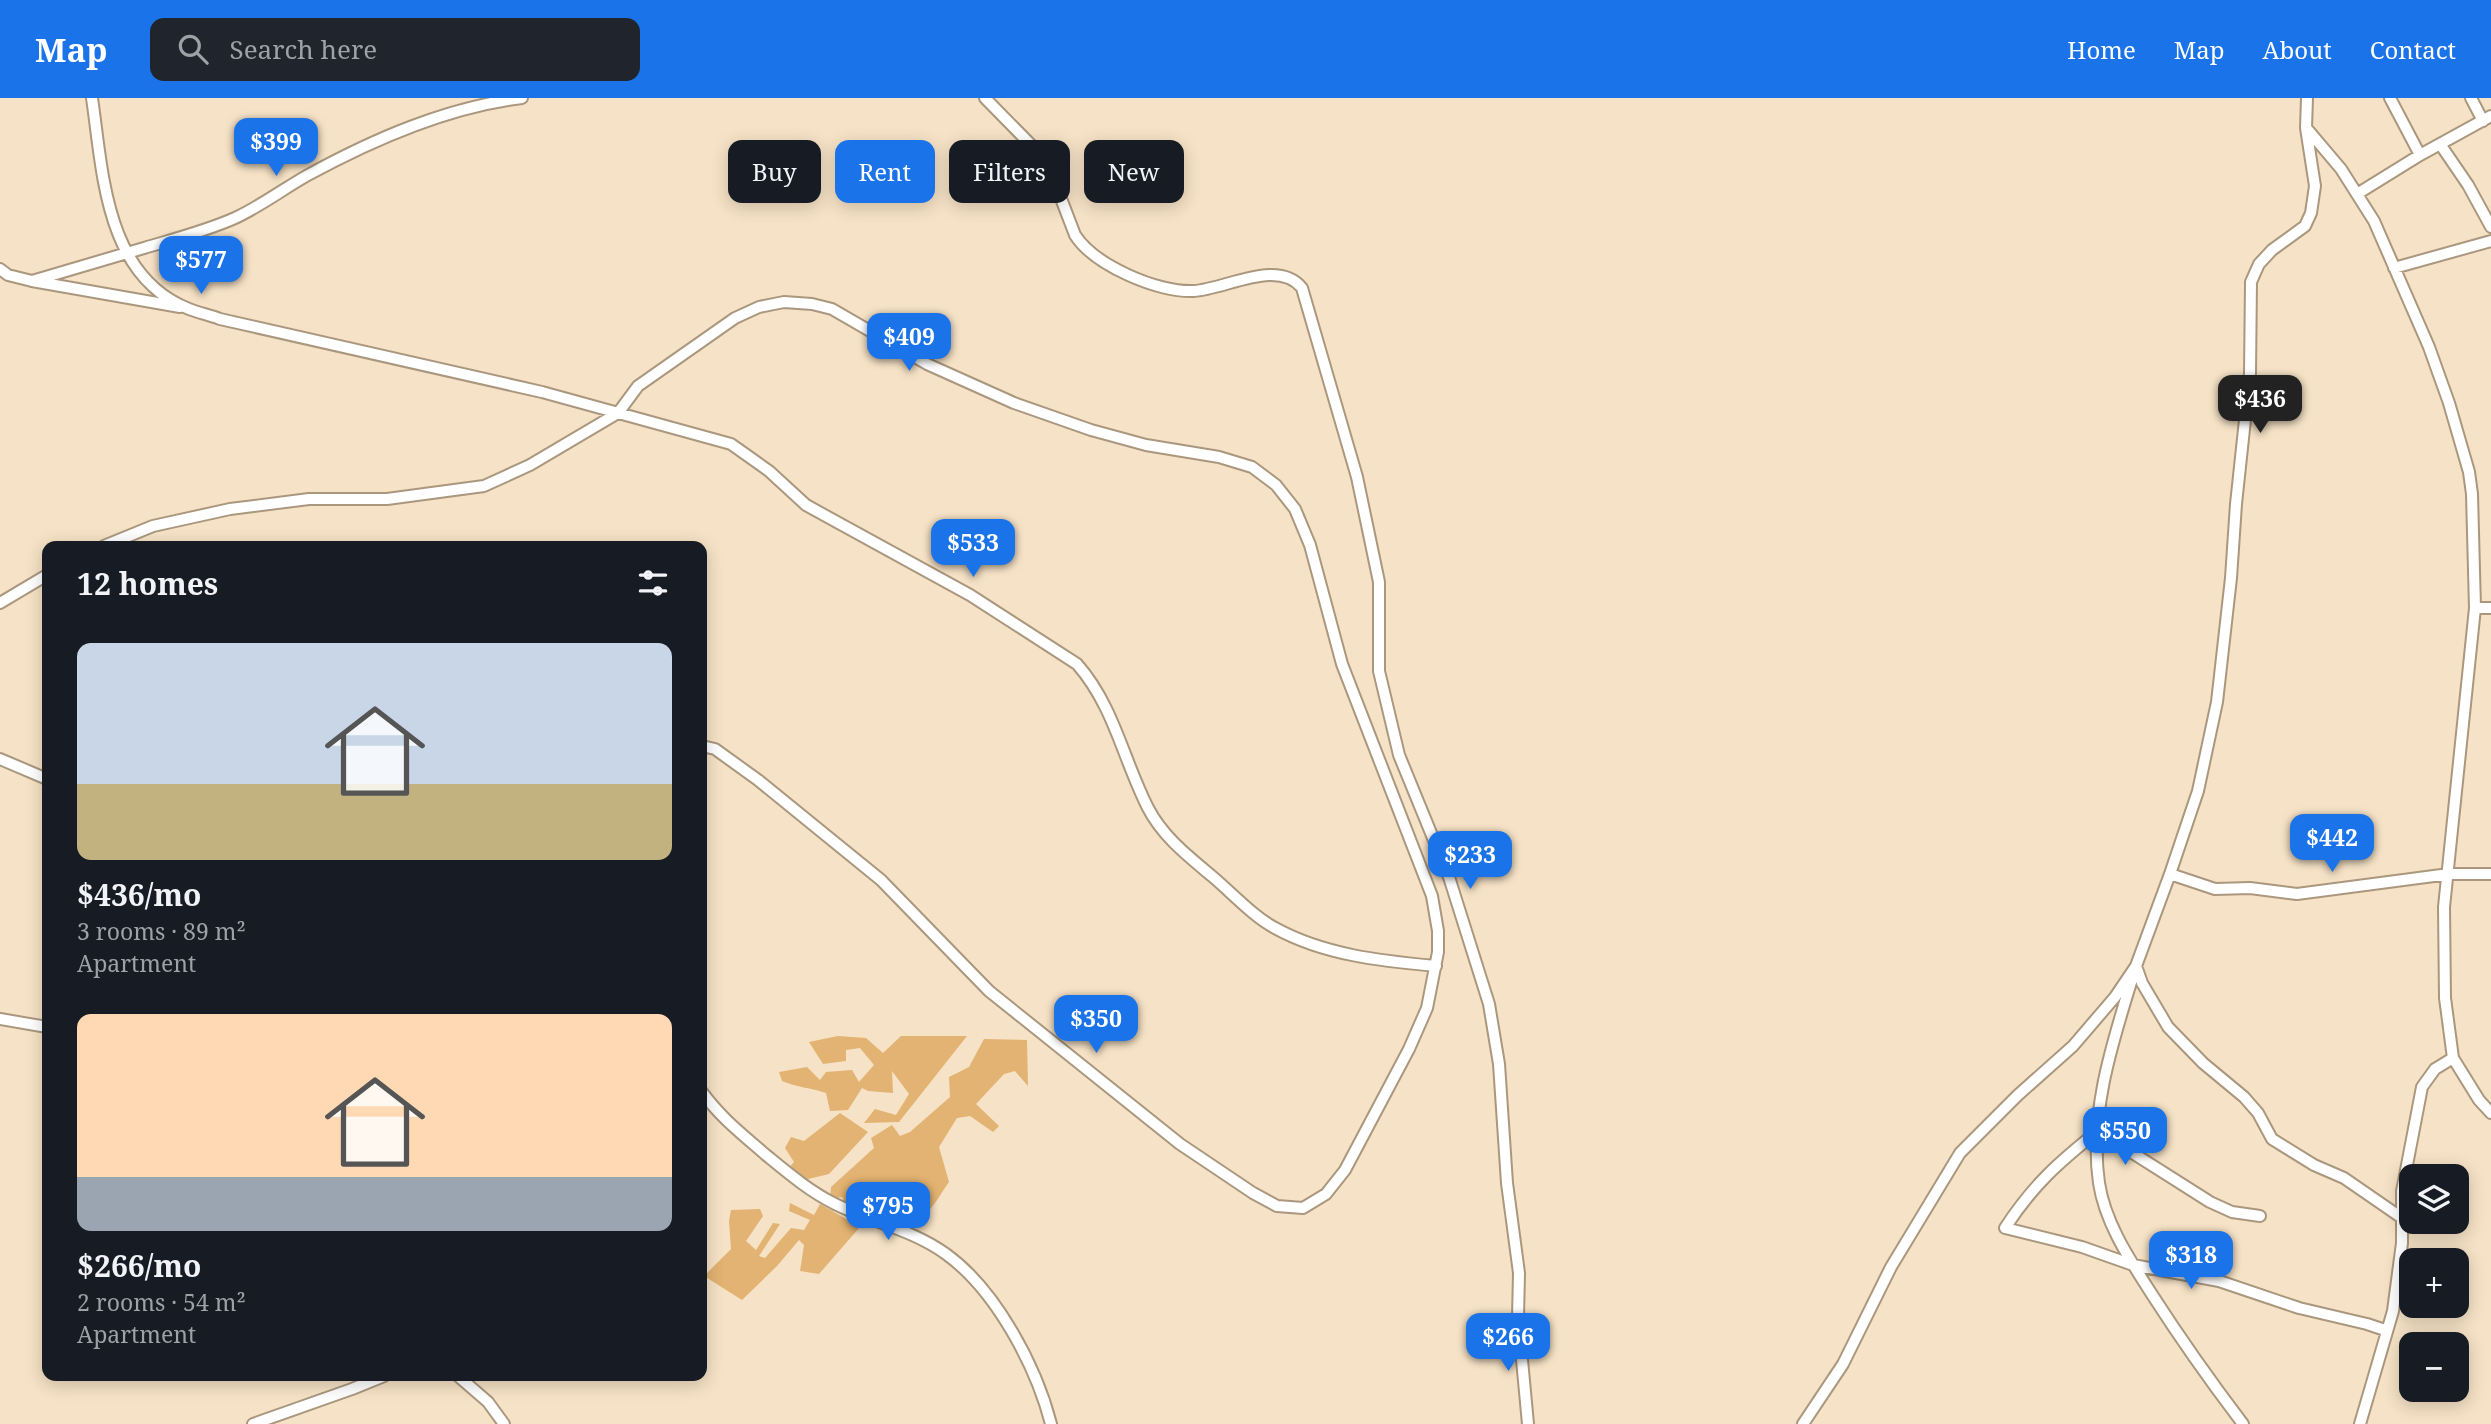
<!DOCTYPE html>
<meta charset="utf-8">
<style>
body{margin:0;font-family:"Noto Serif",serif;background:#20242c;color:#f1f3f6;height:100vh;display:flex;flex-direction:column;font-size:26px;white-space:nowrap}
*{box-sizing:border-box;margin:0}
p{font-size:23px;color:#9ea1a6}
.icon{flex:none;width:38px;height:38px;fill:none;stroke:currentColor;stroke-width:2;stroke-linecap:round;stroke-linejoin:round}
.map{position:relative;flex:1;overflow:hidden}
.sheet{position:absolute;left:42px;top:443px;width:665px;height:840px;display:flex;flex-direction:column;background:#171b24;border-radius:14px;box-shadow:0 4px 18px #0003}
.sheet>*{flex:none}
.banner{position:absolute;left:728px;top:42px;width:665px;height:63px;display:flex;gap:14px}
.fabs{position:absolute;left:2399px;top:1066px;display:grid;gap:14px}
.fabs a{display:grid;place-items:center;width:70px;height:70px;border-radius:14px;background:#171b24;box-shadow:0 4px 18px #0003;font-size:35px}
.price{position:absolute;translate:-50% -60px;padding:0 16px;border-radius:14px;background:#1a73e8;color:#fff;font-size:23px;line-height:46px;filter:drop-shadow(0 2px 4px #0008)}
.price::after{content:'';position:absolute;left:50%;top:42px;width:21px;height:16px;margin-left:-10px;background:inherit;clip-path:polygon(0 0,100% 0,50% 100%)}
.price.current{background:#222;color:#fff}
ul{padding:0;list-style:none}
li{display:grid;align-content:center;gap:14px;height:371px;padding:0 35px}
li span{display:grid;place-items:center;height:217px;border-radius:14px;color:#555}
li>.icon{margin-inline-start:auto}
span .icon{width:126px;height:126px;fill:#fffc;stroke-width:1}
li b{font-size:30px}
h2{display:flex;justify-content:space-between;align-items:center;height:84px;padding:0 35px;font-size:30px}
.tag{padding:0 24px;border-radius:14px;background:#171b24;box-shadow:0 4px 18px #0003;font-size:24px;line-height:63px}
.tag.current{background:#1a73e8;color:#fff}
header{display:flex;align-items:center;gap:42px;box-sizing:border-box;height:98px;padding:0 35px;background:#1a73e8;color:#fff}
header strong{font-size:33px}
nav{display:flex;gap:38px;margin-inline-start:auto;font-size:24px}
.search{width:490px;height:63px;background:#20242c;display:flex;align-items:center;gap:18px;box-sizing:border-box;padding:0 24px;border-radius:14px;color:#9ea1a6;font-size:26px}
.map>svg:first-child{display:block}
</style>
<header>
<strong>Map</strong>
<div class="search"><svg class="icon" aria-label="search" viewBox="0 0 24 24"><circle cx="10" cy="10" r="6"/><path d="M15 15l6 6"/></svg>Search here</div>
<nav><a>Home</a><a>Map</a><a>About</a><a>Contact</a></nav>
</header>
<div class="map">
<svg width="2491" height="1326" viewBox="0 0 2491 1326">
<rect width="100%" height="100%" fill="#f6e2c6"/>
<path fill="#e2b372" d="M838 938 866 940 883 955 901 938H967L899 1024 864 1025 875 1011 896 1017 909 996 892 973 893 995 868 993 862 990 848 1012 830 1013 826 995C811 990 796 989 782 983L779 974 807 969 820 982 826 974 852 972 859 984 874 967 860 950 846 952V963L823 966 809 944Z
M984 941 1027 942 1028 988 1015 973 1004 976 976 1006 999 1028 993 1034 970 1018 957 1020 939 1049 949 1084C935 1104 924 1129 896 1128L883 1112 875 1121 868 1117 858 1103 869 1092 865 1088 846 1106 842 1099 830 1101 831 1089 874 1050 871 1040 892 1027 900 1038 910 1034 950 999 949 979 969 969Z
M840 1015 868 1034 829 1076 804 1082 787 1072 794 1064 785 1050 791 1039 804 1043Z
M790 1105 814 1117 820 1106 860 1129 819 1176 800 1173 804 1147 799 1142 777 1168 742 1202 704 1178 731 1151 729 1123 731 1112 760 1111 763 1118 746 1143 756 1152 773 1125 780 1126 759 1158 765 1160 791 1130 804 1132 810 1122 789 1113Z"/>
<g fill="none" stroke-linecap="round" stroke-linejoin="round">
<g stroke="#aa977e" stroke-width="14">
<path id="minor" d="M92 0C103 75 105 178 189 211 199 215 210 217 220 221L542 294 731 346 769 373 806 407 970 497 1077 566C1114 608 1123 661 1148 710 1163 739 1188 758 1213 779 1233 796 1253 818 1275 830 1324 857 1381 863 1436 868
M985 0 1037 53 1049 69 1075 137C1094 167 1158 195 1194 193 1226 191 1278 160 1302 190L1357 379 1379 484V573L1399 657 1449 779 1489 906 1499 966 1507 1085 1519 1175 1518 1219 1528 1326
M2390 0 2420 57
M2471 0 2483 23
M2308 32 2341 71 2374 123 2429 249 2449 305 2469 374 2472 396 2475 510 2444 809 2445 900 2453 960 2479 1002 2491 1015
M2440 46 2468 87 2491 129
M2357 96 2420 57 2491 18
M2394 170 2491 143
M0 171 8 177 32 183 180 209
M32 183C69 172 107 161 144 150 174 141 206 133 235 120 261 108 283 91 308 77 374 41 447 9 522 0
M104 448 153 428 230 411 309 401H387L484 388 530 367 618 315 638 288 735 220 759 209 784 204 812 206 832 211 927 266 1014 305 1091 332 1146 347 1219 359 1252 369 1276 387 1295 411 1310 447 1342 566 1432 798 1438 833V854L1427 910 1409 951 1345 1072 1326 1096 1303 1110 1277 1108 1253 1095 1180 1046 989 893 881 782 758 682 715 651 702 648
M0 505 47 477
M2475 510H2491
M0 661 47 681
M2170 776 2215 791 2250 790 2297 796 2449 776H2491
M2136 868 2142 885 2168 929 2203 965 2244 999 2258 1015 2272 1041 2314 1067 2344 1080 2402 1120
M2132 881C2112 946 2089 1016 2099 1085 2105 1125 2130 1162 2151 1195 2180 1240 2211 1284 2243 1326
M0 921 47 929
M702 994C721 1020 742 1036 766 1057 788 1075 809 1093 835 1106 872 1124 913 1132 946 1156 996 1192 1036 1268 1051 1326
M2260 1118 2232 1114 2210 1104 2098 1033C2059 1064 2033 1087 2005 1130L2082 1149 2133 1167 2219 1183 2299 1210 2367 1226 2385 1232
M458 1278 488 1304 504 1326
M253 1326 352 1291 384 1278
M1803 1326 1843 1266 1891 1169 1960 1055 2018 997 2073 948 2115 899 2136 868 2170 776 2198 693 2217 604 2231 480 2236 406 2250 275 2251 184 2259 166 2272 152 2305 128 2311 115 2315 88 2306 30 2307 0
M2360 1326 2393 1213 2402 1145V1093L2422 989 2435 971 2453 960"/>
</g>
<use href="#minor" stroke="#fff" stroke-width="10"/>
</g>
</svg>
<div class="fabs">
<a><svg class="icon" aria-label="layers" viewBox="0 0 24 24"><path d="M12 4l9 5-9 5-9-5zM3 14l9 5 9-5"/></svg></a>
<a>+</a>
<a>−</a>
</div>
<b class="price" style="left:276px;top:80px">$399</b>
<b class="price" style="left:201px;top:198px">$577</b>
<b class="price" style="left:909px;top:275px">$409</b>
<b class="price current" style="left:2260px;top:337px">$436</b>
<b class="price" style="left:973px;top:481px">$533</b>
<b class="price" style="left:2332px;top:776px">$442</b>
<b class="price" style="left:1470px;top:793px">$233</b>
<b class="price" style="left:1096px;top:957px">$350</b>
<b class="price" style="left:2125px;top:1069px">$550</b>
<b class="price" style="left:888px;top:1144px">$795</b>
<b class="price" style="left:2191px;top:1193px">$318</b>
<b class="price" style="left:1508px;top:1275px">$266</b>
<div class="banner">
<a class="tag">Buy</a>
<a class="tag current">Rent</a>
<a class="tag">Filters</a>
<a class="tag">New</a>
</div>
<section class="sheet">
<h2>12 homes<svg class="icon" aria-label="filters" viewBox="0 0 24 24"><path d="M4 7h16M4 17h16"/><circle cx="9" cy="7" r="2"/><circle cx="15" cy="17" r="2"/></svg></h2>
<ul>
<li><span style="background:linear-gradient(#c9d6e8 65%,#c2b280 0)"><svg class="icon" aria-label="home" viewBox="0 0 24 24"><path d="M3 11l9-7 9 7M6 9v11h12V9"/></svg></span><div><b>$436/mo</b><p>3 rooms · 89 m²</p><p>Apartment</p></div></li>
<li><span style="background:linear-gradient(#ffd9b3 75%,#9aa5b1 0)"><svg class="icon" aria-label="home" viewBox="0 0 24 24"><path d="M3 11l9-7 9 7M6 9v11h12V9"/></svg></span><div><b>$266/mo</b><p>2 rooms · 54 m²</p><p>Apartment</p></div></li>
</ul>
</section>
</div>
